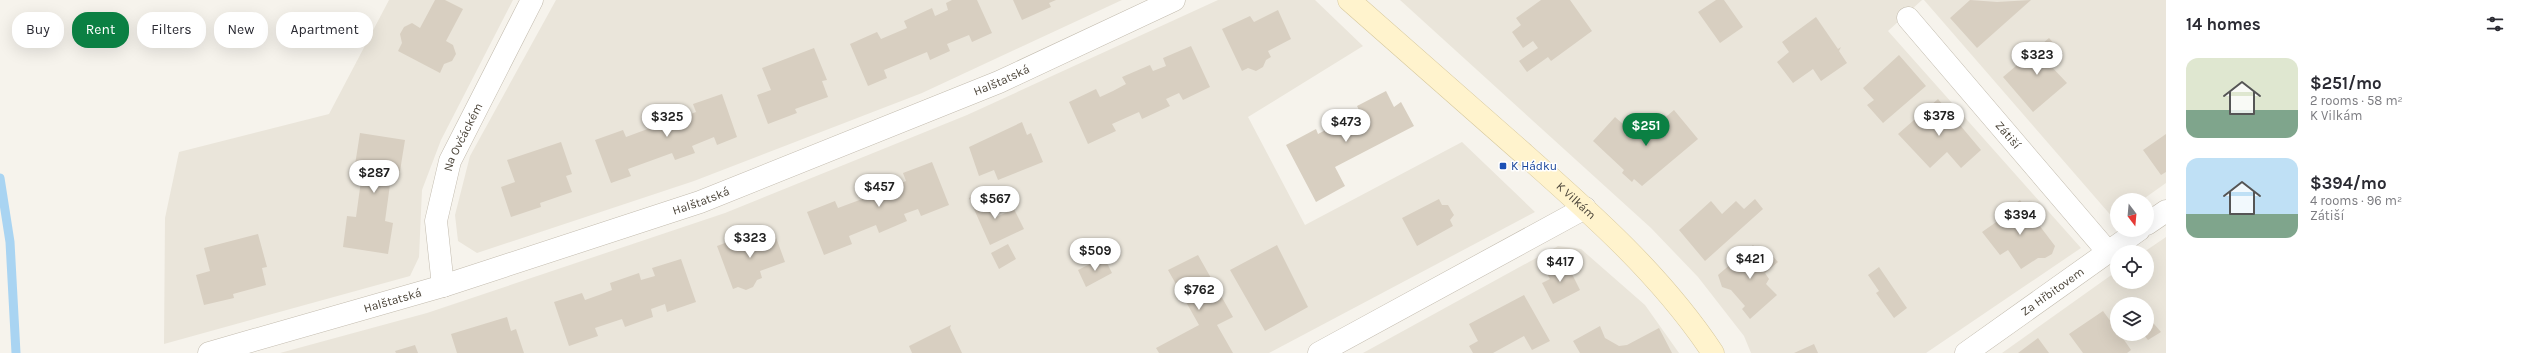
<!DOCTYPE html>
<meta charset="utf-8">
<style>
body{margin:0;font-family:Karla,sans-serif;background:#f7f7f7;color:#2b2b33;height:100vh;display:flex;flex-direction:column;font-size:15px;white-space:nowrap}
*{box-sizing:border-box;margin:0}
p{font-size:13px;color:#7c7c81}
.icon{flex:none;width:22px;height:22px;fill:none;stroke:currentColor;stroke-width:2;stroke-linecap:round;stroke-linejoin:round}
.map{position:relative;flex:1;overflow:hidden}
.sheet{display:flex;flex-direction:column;background:#fff;width:360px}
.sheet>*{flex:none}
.hud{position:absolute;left:12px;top:12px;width:380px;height:36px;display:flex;gap:8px}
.needle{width:26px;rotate:164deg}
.controls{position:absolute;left:2110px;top:193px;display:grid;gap:8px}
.controls a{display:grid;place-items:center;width:44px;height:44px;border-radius:50%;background:#fff;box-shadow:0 4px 16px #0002;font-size:20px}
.price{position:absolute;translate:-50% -34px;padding:0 9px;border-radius:14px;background:#fff;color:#222;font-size:13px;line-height:26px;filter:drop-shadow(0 1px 2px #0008)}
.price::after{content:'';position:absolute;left:50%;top:24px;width:12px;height:9px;margin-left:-6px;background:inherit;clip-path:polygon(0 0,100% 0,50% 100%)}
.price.on{background:#0b8043;color:#fff}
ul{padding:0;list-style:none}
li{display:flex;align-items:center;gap:12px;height:100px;padding:0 20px}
li span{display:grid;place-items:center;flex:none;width:112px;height:80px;border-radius:12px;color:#555}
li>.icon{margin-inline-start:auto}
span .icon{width:48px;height:48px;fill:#fffc;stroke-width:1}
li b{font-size:17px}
h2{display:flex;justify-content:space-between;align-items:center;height:48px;padding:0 20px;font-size:17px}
.tag{padding:0 14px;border-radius:16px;background:#fff;box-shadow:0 4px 16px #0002;font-size:14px;line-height:36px}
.tag.on{background:#0b8043;color:#fff}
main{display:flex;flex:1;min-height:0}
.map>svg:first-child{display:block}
</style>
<main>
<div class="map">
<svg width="2166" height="353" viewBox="0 0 2166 353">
<rect width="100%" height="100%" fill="#f6f3ec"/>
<path fill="#eae5da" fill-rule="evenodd" d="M389 0H513L441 140 422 190 419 257 410 276 164 344 165 218 179 152 329 114Z
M556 0H1122L922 93 694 181 477 253 458 241 455 215 470 156Z
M1218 0H1315L1363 46 1248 117 1305 225 1462 142 1535 212 1269 353H280L427 313 725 213 967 115Z
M1400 0H1922L1888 31 2081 248 1926 353H1751L1744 336 1698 277 1651 228Z
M1924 0H2166V183L2142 200H2117V217L2114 219Z
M2166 237V353H2002L2117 271V282H2147V252H2144ZM2117 304H2147V334H2117Z
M1558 246 1581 249 1645 305 1679 353H1363Z"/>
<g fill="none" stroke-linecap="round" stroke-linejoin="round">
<path stroke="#a9d4f2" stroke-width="9" d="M0 178 10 242 16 353"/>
</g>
<path fill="#d8cfc1" d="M435 0H445L463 9 446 41 453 45 456 54 452 61 444 64 440 73 398 51 402 43 400 34 404 27 412 23 420 28Z
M952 0H977L992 33 972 42 969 35 947 44 950 51 930 60 927 52 884 70 887 78 868 86 850 44 877 32 881 39 907 28 904 21 932 8 935 16 948 10 946 3Z
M1013 0H1056L1049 3 1051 7 1022 20Z
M1541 0H1570L1592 31 1551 61 1548 57 1527 72 1519 61 1538 48 1533 41 1523 48 1512 32 1521 25 1516 18Z
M1716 0H1724L1743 27 1720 43 1698 12Z
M1970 0 1997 2 2031 0 1977 48 1950 18Z
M1278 10 1291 39 1268 51 1271 57 1266 60 1263 67 1256 71 1248 68 1242 71 1222 29 1250 16 1254 22Z
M1816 17 1838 49 1841 47 1839 51 1847 63 1821 81 1813 69 1793 83 1777 62 1789 52 1782 42Z
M2049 38 2063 54 2049 64 2067 83 2033 112 2003 77Z
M1191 46 1210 87 1183 100 1179 93 1166 99 1170 106 1142 119 1139 112 1112 124 1116 131 1088 144 1069 102 1096 89 1100 97 1113 91 1126 84 1122 77 1150 65 1153 71 1166 66 1163 58Z
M814 48 827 80 822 81 828 97 795 109 797 113 768 124 757 95 771 90 762 68Z
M1899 55 1926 86 1883 123 1867 105 1874 100 1863 88Z
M1386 91 1394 107 1401 102 1414 126 1335 167 1345 186 1316 202 1286 145 1316 129 1318 134 1360 112 1357 106Z
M722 94 737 137 717 145 714 137 692 146 695 153 675 160 672 153 628 169 631 176 611 183 595 140 623 130 626 137 653 127 651 120 679 109 682 117 696 112 693 104Z
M1938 99 1981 150 1961 168 1947 152 1930 168 1898 134Z
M1674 110 1698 139 1642 186 1634 179 1632 182 1622 173 1624 170 1593 141 1615 117 1640 139Z
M1022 122 1027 135 1031 133 1043 162 998 180 994 170 979 176 969 147Z
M360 133 405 140 400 171 392 170 385 221 393 223 388 254 343 247 347 216 356 217 363 166 355 165Z
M2166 134V172L2161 175 2143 150Z
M561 142 572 174 566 176 572 192 540 203 541 207 511 217 501 187 515 182 507 160Z
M932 162 949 205 921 216 918 209 904 214 907 221 879 233 876 225 849 236 852 244 824 255 807 212 835 201 838 208 865 198 862 190 890 178 893 186 906 181 903 173Z
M983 192 994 218 1014 209 1024 229 990 245 969 198Z
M1439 199 1442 205H1448L1454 215 1450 220 1453 226 1417 246 1402 218Z
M1755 199 1763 209 1705 261 1679 230 1711 201 1722 214 1736 201 1744 209Z
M2020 200 2055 246 2052 254 2045 258H2038L2021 269 2008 250 2000 255 1982 232 2002 218 1999 215Z
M774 232 785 262 760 271 762 278 757 280 753 287 746 290 738 287 733 289 717 246 746 235 749 241Z
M258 234 267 267 262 268 266 285 233 294 234 298 204 305 196 275 210 271 204 248Z
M1008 244 1016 259 999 269 991 253Z
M1277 245 1308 307 1265 331 1230 270Z
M1753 245 1763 256 1768 251 1778 262 1765 273 1769 279 1766 284 1777 295 1750 319 1742 309 1745 306 1731 290 1722 287 1718 275Z
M1198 255 1233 317 1217 325 1233 353H1159L1156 348 1199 325 1168 270Z
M1104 257 1112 273 1086 287 1078 270Z
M681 259 696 302 667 312 665 304 651 309 653 317 625 327 622 319 595 328 598 336 569 346 554 302 582 293 585 300 599 295 612 290 610 283 639 273 641 280 655 276 652 268Z
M1566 262 1580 290 1553 304 1542 283 1550 279 1546 272Z
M1879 267 1907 308 1894 318 1876 293 1879 291 1868 275Z
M1524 295 1550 341 1532 350 1524 336 1493 353H1473L1469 346 1478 341 1469 324Z
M2103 311 2117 330V334H2120L2131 350 2127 353H2083L2069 334Z
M507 317 511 331 516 329 524 353H457L451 334Z
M2148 317 2161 332 2148 340 2143 334H2147Z
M951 325 950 328 962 353H912L909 346Z
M1600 326 1605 338 1619 346 1627 345 1659 328 1672 353H1580L1573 341Z
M2038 338 2049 353H2018Z
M1814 344 1818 353H1794Z
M415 345 418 353H396L395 351Z"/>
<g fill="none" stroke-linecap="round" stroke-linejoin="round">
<g stroke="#c2bbae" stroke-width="23">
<g id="street">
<path id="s1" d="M1908 18 2108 252"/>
<path d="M2147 224 2166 211"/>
<path id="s2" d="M443 286 436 221 450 161 532 0"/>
<path id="s3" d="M209 353 443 286 700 202 999 82 1174 0"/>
<path d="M1319 353 1585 208"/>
<path id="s4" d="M1966 353 2139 230"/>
</g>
</g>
<g stroke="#d6c79b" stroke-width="23">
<g id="secondary">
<path id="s5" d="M1349 0C1408 52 1466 103 1524 154 1593 215 1662 276 1713 353"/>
</g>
</g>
<use href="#street" stroke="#fff" stroke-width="22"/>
<use href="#secondary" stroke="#fff3cd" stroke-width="22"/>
</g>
<rect fill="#1a4fb4" stroke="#fff" stroke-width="1.5" x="1499" y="162" width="8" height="8" rx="2"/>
<g text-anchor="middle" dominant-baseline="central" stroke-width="3" stroke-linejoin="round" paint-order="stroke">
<g font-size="12" fill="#4b4439" stroke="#fff">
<text stroke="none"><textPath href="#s3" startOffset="839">Halštatská</textPath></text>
<text stroke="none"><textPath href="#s1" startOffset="154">Zátiší</textPath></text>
<text stroke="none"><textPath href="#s2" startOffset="154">Na Ovčáckém</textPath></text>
<text stroke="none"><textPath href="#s3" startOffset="515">Halštatská</textPath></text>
<text stroke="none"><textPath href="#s5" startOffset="303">K Vilkám</textPath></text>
<text stroke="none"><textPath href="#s4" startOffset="106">Za Hřbitovem</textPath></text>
<text stroke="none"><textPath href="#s3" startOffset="191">Halštatská</textPath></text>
</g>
<g font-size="12" fill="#164399" stroke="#fff" text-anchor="start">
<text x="1511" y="166">K Hádku</text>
</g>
</g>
</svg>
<div class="controls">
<a><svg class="needle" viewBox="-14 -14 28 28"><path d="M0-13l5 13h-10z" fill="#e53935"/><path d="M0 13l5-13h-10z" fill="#7c7c81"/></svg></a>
<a><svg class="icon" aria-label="locate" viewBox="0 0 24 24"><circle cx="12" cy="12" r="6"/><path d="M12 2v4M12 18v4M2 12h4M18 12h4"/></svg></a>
<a><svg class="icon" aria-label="layers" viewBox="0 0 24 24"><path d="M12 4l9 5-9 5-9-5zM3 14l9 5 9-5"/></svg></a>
</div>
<b class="price" style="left:2037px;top:76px">$323</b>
<b class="price" style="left:1939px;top:137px">$378</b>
<b class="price" style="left:667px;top:138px">$325</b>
<b class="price" style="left:1346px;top:143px">$473</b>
<b class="price on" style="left:1646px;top:147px">$251</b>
<b class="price" style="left:374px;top:194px">$287</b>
<b class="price" style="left:879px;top:208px">$457</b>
<b class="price" style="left:995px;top:220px">$567</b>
<b class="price" style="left:2020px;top:236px">$394</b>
<b class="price" style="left:750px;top:259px">$323</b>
<b class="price" style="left:1095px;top:272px">$509</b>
<b class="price" style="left:1750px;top:280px">$421</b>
<b class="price" style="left:1560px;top:283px">$417</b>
<b class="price" style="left:1199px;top:311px">$762</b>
<div class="hud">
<a class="tag">Buy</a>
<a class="tag on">Rent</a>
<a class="tag">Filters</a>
<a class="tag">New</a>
<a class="tag">Apartment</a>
</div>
</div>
<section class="sheet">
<h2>14 homes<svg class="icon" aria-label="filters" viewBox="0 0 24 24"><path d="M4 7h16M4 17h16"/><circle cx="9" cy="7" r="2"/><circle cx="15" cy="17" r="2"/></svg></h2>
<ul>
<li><span style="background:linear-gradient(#dfe7d0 65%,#7fa58c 0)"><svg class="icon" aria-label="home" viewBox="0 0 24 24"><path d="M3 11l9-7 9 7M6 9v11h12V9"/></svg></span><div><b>$251/mo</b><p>2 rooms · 58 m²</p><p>K Vilkám</p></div></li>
<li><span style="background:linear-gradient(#bfe0f5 70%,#7fa58c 0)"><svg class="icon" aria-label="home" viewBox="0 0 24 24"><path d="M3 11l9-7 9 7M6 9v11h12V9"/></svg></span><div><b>$394/mo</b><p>4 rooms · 96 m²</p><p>Zátiší</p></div></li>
</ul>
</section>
</main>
